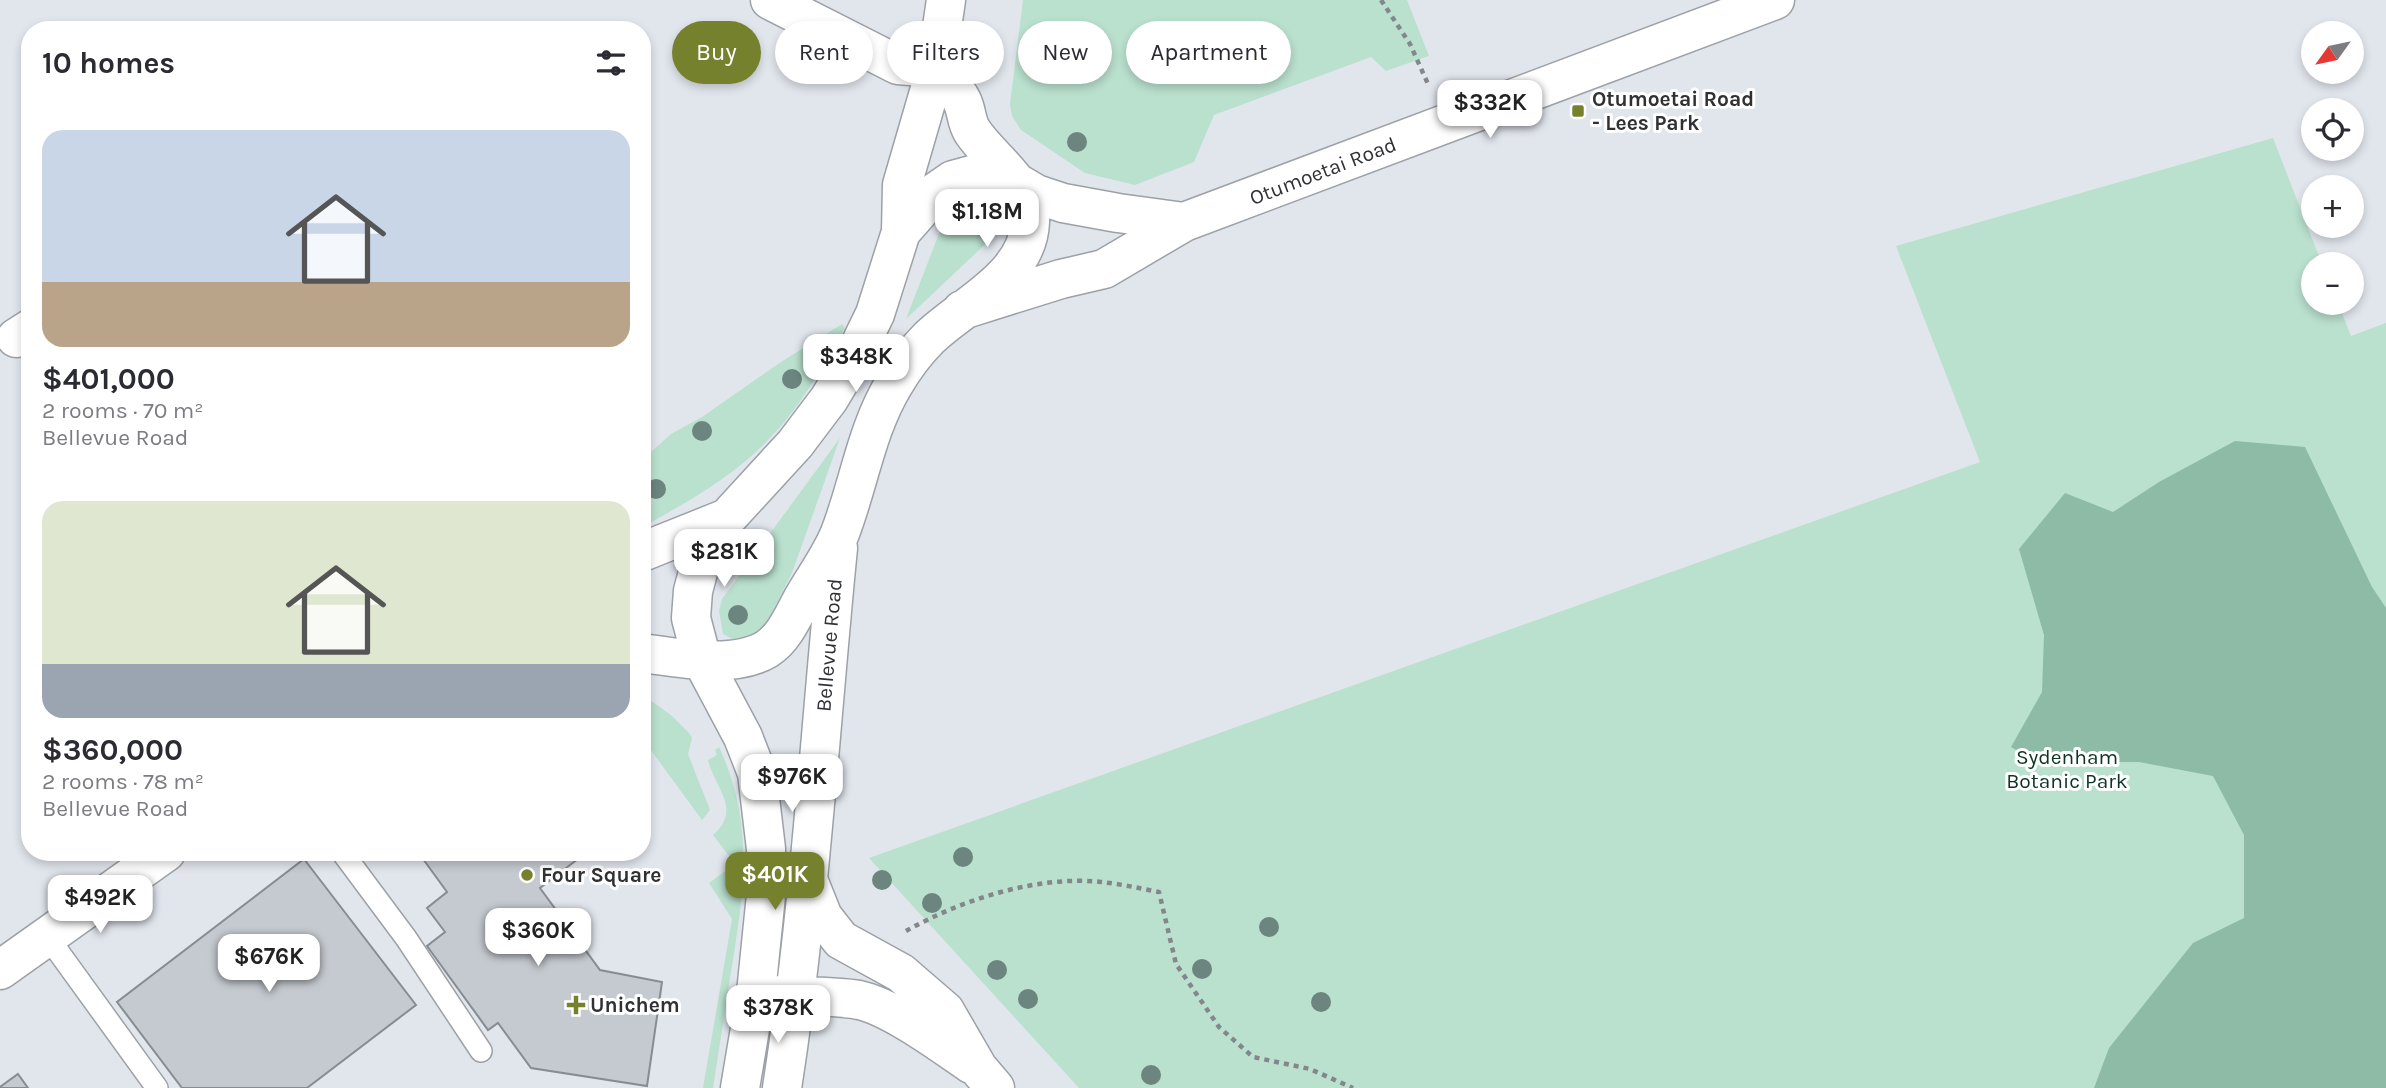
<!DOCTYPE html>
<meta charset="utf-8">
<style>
body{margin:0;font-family:Karla,sans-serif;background:#f7f7f7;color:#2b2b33;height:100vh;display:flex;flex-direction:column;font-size:26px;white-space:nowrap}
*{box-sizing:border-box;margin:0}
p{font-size:23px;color:#7c7c81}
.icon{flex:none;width:38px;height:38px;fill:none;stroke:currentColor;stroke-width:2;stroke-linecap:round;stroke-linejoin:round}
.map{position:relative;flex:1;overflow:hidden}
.details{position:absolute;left:21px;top:21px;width:630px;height:840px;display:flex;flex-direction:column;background:#fff;border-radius:28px;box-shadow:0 4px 10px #0003}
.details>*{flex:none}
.banner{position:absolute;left:672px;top:21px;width:665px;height:63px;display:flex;gap:14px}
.needle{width:46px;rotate:237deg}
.buttons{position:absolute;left:2301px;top:21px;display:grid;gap:14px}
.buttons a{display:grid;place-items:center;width:63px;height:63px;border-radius:50%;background:#fff;box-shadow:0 4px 10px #0003;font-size:35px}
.price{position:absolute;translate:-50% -60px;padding:0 16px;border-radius:14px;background:#fff;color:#222;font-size:23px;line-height:46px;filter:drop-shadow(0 2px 4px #0008)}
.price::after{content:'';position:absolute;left:50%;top:42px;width:21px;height:16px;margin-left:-10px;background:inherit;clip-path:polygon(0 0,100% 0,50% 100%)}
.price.current{background:#76812e;color:#fff}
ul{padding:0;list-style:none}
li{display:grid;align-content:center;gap:14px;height:371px;padding:0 21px}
li span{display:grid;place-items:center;height:217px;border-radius:21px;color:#555}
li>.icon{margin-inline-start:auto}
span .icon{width:126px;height:126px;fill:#fffc;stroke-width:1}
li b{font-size:30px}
h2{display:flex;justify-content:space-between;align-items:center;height:84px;padding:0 21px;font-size:30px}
.tag{padding:0 24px;border-radius:32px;background:#fff;box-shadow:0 4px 10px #0003;font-size:24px;line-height:63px}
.tag.current{background:#76812e;color:#fff}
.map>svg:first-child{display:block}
</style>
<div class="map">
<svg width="2386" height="1088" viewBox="0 0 2386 1088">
<rect width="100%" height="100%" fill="#e1e6ed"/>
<path fill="#bae0ce" d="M1023 0H1407L1429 56 1386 71 1371 57 1214 115 1194 162 1135 185 1085 173 1021 130 1012 116 1010 104Z
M2273 138 2322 264H2314V303H2338L2351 336 2386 323V1088H1079L869 858 1980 462 1896 246Z
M974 200C993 206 1003 215 995 235L906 319 947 213H964L968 201Z
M842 324 845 328C823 366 801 406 770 438 735 475 691 500 648 524L642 516V460L671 434 702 417 781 362Z
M840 438 792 573 765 626 748 638 734 640 723 634 719 611 722 599Z
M642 694 672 716 690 734 692 738 688 754 710 810 702 820 642 738Z
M719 747C755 824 744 892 731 972 725 1011 719 1049 713 1088H703L732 919 709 883 735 864 713 835C743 809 714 787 708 760L717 755 715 750Z"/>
<path fill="#8dbba5" d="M2235 441 2305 447 2372 587 2386 608V1088H2094L2109 1048 2193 943 2244 918V835L2213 776 2139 762H2037L2011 747 2042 692 2044 635 2019 549 2065 493 2113 512 2159 482Z"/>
<path fill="#c5cad0" stroke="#878c91" stroke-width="2" d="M418 852H587L540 888 600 970 662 982 647 1086 531 1068 498 1023 488 1030 427 946 445 932 427 908 447 892Z
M304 859 416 1005 307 1088H182L117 1002Z
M18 1074 28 1088H0V1087Z"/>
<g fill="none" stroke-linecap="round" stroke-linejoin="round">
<g stroke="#9ca1a7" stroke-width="24">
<path id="lane" d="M342 852 406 938 481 1051
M47 936 157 1088"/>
</g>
<g stroke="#9ca1a7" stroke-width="41">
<path id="street" d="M770 0 898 65 936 68
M16 338 30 329"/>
</g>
<g stroke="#9ca1a7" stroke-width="41">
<path id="secondary" d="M901 232 902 185 936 68 946 0
M962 310 1061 279 1104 269 1184 222 1775 0
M727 518 701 561 693 591 691 618 702 660 743 737 757 773 766 849V895L756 993 740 1088
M642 552 727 518 795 444 829 399 853 359 875 314 901 232 937 191 953 180 975 174 1019 184 1036 194 1063 203 1118 213 1184 222
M642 653C679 658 734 669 767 649 785 637 793 616 803 598 815 577 831 556 840 533 859 484 866 430 894 384 904 367 915 352 929 338 963 305 1028 277 1030 222 1032 184 991 160 972 131 966 121 967 111 962 101 957 90 944 78 936 68
M809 882 823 917 841 940 901 973 945 1011 978 1068 995 1088
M0 970 166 852
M772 995C801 997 831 995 859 1000 892 1007 943 1045 971 1064
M782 1088C810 909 820 728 838 548"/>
</g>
<path stroke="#84868b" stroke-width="4.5" stroke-dasharray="5 5" stroke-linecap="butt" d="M1381 0 1410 44 1428 84
M906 931C961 900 1037 875 1101 882 1120 884 1139 888 1159 892L1176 964 1219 1027 1253 1057 1310 1069 1353 1088"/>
<use href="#lane" stroke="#fff" stroke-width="21"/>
<use href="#street" stroke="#fff" stroke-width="38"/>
<use href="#secondary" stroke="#fff" stroke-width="38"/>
</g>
<g fill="#6c857f">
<circle cx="1077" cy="142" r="10"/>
<circle cx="792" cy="379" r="10"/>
<circle cx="702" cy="431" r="10"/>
<circle cx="656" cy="489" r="10"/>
<circle cx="738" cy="615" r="10"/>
<circle cx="963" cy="857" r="10"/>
<circle cx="882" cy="880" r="10"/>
<circle cx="932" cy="903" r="10"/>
<circle cx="1269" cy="927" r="10"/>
<circle cx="1202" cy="969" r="10"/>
<circle cx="997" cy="970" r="10"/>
<circle cx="1028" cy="999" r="10"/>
<circle cx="1321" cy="1002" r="10"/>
<circle cx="1151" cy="1075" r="10"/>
</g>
<g fill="#76812e" stroke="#fff" stroke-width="2.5">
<rect x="1571" y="104" width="14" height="14" rx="3.5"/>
<circle cx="527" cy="875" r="7"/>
<path d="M572.5 994.5h7v7h7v7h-7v7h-7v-7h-7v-7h7z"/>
</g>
<g text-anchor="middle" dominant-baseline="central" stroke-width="6" stroke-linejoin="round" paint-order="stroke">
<g font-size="21" font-weight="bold" fill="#303134" stroke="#fff" text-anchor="start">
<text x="1592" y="99">Otumoetai Road<tspan x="1592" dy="24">- Lees Park</tspan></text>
<text x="541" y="875">Four Square</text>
<text x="590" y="1005">Unichem</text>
</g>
<g font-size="21" fill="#303134" stroke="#fff">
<text transform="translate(1323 171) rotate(-21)">Otumoetai Road</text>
<text transform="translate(829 645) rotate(-85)">Bellevue Road</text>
</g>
<g font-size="21" fill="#0c3525" stroke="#fff">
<text x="2067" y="757">Sydenham<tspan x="2067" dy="24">Botanic Park</tspan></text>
</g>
</g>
</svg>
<div class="buttons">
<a><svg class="needle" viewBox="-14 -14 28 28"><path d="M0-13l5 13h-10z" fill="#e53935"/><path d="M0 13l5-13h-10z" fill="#7c7c81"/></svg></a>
<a><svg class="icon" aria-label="locate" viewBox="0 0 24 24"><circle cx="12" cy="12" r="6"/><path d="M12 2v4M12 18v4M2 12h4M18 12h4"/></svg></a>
<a>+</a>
<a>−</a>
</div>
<b class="price" style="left:1490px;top:140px">$332K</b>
<b class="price" style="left:987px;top:249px">$1.18M</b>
<b class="price" style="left:856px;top:394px">$348K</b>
<b class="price" style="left:724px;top:589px">$281K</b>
<b class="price" style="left:792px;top:814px">$976K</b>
<b class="price current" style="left:775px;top:912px">$401K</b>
<b class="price" style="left:100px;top:935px">$492K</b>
<b class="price" style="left:538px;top:968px">$360K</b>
<b class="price" style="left:269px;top:994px">$676K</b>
<b class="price" style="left:778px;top:1045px">$378K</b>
<div class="banner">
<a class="tag current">Buy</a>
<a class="tag">Rent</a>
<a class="tag">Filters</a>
<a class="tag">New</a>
<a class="tag">Apartment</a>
</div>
<section class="details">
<h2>10 homes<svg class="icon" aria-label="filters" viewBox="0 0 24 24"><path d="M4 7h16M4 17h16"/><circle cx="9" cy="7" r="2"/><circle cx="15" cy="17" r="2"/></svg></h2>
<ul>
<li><span style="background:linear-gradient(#c9d6e8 70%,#b9a48a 0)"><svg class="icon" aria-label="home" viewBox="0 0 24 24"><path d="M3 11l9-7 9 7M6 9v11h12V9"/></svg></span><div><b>$401,000</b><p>2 rooms · 70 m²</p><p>Bellevue Road</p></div></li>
<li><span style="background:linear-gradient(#dfe7d0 75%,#9aa5b1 0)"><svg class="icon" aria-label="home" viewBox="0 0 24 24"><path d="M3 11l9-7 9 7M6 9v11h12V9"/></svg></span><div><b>$360,000</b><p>2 rooms · 78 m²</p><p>Bellevue Road</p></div></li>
</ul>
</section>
</div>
